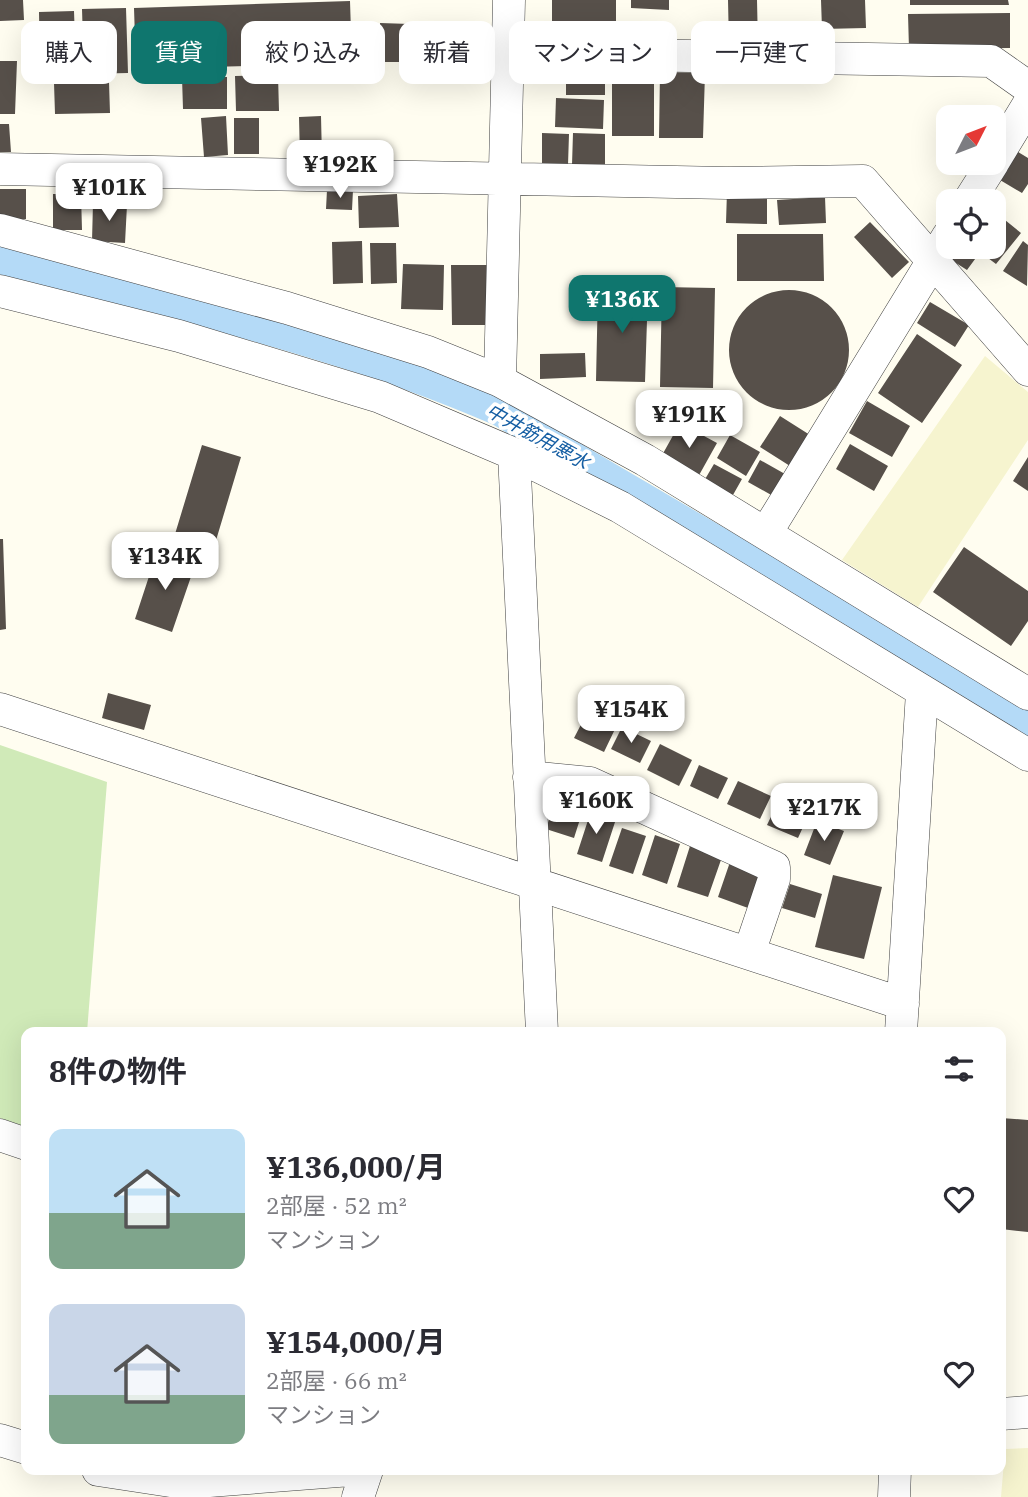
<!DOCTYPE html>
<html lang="ja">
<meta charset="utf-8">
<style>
body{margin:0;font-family:"IBM Plex Serif","Noto Sans JP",serif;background:#f7f7f7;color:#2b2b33;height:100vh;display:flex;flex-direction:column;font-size:26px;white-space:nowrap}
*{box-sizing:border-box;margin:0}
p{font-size:23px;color:#7c7c81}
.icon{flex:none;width:38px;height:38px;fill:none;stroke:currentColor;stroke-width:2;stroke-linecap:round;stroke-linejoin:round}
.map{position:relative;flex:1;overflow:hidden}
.details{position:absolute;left:21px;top:1027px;width:985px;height:448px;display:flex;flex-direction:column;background:#fff;border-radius:14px;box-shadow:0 7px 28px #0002}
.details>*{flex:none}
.hud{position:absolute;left:21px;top:21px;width:987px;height:63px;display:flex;gap:14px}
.needle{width:46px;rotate:48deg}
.controls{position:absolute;left:936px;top:105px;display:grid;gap:14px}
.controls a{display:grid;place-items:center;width:70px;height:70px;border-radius:14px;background:#fff;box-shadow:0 7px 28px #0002;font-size:35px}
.price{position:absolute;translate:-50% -60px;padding:0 16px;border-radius:14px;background:#fff;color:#222;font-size:23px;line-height:46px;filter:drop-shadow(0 2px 4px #0008)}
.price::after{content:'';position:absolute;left:50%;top:42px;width:21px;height:16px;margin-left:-10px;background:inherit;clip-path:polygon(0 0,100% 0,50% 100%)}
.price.active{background:#0f766e;color:#fff}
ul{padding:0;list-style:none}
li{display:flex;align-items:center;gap:21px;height:175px;padding:0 28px}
li span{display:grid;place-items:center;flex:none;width:196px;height:140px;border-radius:14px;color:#555}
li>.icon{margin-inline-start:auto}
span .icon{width:84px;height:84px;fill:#fffc;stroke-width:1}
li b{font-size:30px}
h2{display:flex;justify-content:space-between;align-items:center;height:84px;padding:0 28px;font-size:30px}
.pill{padding:0 24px;border-radius:14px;background:#fff;box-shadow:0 7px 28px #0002;font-size:24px;line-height:63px}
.pill.active{background:#0f766e;color:#fff}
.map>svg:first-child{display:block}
</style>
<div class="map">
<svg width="1028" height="1497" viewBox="0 0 1028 1497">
<rect width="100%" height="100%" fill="#fffdf0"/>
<path fill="#f6f4cf" d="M985 356 1028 392V440L918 607 842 560Z
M1028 1448V1497H1001L1005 1449Z"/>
<path fill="#d0eab8" d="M0 745 107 782 87 1032H26V1127L0 1118Z"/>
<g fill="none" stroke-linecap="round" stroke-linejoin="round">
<path stroke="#b4daf7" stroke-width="28" d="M0 260C167 305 340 342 499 412L1028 722"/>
</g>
<path fill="#57504a" d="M0 0H23L24 20 0 21Z
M552 0H616V45L552 44Z
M631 0H669V10L631 8Z
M728 0H757L758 46H729Z
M821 0H865L866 28 822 29Z
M910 0H1008L1009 5H910Z
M350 1 352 63 136 69 134 8Z
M126 8 128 73 84 74 82 9Z
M74 11 76 70 40 71 39 12Z
M1010 13V48L909 49 908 14Z
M380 23 410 24V62H380Z
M417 36H460V63L417 64Z
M0 61H17L15 114H0Z
M566 66H605V95H566Z
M654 71V136H612V72Z
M660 72 705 73 703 138H659Z
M278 75 279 111H236L235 76Z
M182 77H227V109H183Z
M109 82 110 113 55 114 54 83Z
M556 98 604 100 603 129 555 127Z
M226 116 228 155 204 157 201 118Z
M321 116 322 158 300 159 299 117Z
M234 118H259V154H234Z
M0 124H9L11 152H0Z
M542 133 569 134 568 165 542 164Z
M573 133 605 134V165H572Z
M1013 149 1028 158V184L1022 193 995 177Z
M0 189H26V219H0Z
M327 190H353L352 210 326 209Z
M727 191 767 192V224L726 223Z
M53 194H81L82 230H53Z
M397 194 399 227 359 228 358 196Z
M825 197 826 223 779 225 777 200Z
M93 203 127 205 125 243 92 241Z
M1005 220 1021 233 996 264 980 252 984 247H994V234Z
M870 222 909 262 892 278 854 237Z
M737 234H823L824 281H737Z
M362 241 363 283 333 284 332 242Z
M1023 241 1028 245 1027 286 1003 271Z
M370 243H396L397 283 371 284Z
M951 247H966L978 255 967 270 945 256Z
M403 264 444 265 443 310 401 309Z
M451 265H489L490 325H452Z
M662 287 715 288 713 388 660 387Z
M598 288 648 289 645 382 596 381Z
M729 350a60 60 0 1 1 120 0a60 60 0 1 1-120 0Z
M930 302 969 325 955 347 917 323Z
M917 334 962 365 922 423 878 393Z
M585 353 586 377 540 379V354Z
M867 401 910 426 892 457 849 433Z
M780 416 810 435 790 466 760 447Z
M680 423 717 443 698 477 661 457Z
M730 435 760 452 746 476 717 458Z
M850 444 888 466 874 491 836 469Z
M202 445 241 457 211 557 172 544Z
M1028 457V491L1013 481Z
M760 460 785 474 773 496 748 482Z
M714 464 742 479 729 502 701 486Z
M0 539H3L6 629 0 630Z
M964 547 1028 591V621L1011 646 933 592Z
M157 552 195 565 172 632 135 619Z
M108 693 151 705 144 730 102 718Z
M587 713 616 727 604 752 574 738Z
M622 727 651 741 640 763 611 749Z
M660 744 692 760 679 786 647 770Z
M699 765 728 778 718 799 690 786Z
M738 781 771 796 760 819 727 804Z
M559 788 587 797 574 838 546 829Z
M779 800 809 814 798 838 767 825Z
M591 811 616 819 602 862 577 854Z
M817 821 844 831 830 865 804 855Z
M622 828 646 836 633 874 609 866Z
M655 835 680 844 667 884 642 875Z
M690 846 722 857 708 897 677 887Z
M730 862 760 873 748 908 718 897Z
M833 875 882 887 864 959 815 947Z
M790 884 822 894 815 918 782 908Z
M1001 1118 1028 1120V1232L1001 1229Z"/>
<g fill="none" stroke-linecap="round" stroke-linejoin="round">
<g stroke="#414141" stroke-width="33">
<path id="minor" d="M508 53 991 61 1028 87
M994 161 1028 105
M0 169 727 183 863 181 1028 370
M969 201 993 163
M0 230 287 308 428 352 500 381 645 460 1028 694
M0 291 179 336 380 397 514 454 620 507 1028 755
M500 381 509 0
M514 454 542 1032
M766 533 948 236
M0 709 903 1004
M529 777 590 783 774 867V879L749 953
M901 1032 922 692
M0 1135 26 1144
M1001 1414 1028 1412
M0 1440 26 1448
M98 1470 184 1483 351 1470
M358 1497 367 1470
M894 1497 895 1470"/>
</g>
<use href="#minor" stroke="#fff" stroke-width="32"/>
</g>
<g text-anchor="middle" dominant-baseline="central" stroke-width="7" stroke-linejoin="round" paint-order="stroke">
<g font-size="19" font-style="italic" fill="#155ea3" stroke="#fff">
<text transform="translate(538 436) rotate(29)">中井筋用悪水</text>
</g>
</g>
</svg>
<div class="controls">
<a><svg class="needle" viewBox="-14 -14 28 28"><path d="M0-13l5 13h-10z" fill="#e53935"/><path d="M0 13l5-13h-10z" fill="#7c7c81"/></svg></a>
<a><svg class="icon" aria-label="locate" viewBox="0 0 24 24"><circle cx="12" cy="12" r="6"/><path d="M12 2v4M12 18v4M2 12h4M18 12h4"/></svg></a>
</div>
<b class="price" style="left:340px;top:200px">¥192K</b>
<b class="price" style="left:109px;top:223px">¥101K</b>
<b class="price active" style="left:622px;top:335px">¥136K</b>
<b class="price" style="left:689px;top:450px">¥191K</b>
<b class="price" style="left:165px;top:592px">¥134K</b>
<b class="price" style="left:631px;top:745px">¥154K</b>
<b class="price" style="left:596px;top:836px">¥160K</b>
<b class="price" style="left:824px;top:843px">¥217K</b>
<div class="hud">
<a class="pill">購入</a>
<a class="pill active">賃貸</a>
<a class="pill">絞り込み</a>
<a class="pill">新着</a>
<a class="pill">マンション</a>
<a class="pill">一戸建て</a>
</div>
<section class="details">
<h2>8件の物件<svg class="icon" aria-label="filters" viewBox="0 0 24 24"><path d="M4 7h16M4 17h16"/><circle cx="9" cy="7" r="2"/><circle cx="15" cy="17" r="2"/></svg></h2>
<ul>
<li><span style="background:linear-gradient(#bfe0f5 60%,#7fa58c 0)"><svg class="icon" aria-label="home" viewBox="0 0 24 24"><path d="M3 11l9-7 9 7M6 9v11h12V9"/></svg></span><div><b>¥136,000/月</b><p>2部屋 · 52 m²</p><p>マンション</p></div><svg class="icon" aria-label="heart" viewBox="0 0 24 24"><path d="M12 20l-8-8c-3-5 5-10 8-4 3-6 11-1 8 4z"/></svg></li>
<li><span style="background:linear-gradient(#c9d6e8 65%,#7fa58c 0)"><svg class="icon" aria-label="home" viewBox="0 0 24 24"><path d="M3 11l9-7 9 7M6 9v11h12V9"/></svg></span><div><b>¥154,000/月</b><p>2部屋 · 66 m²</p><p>マンション</p></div><svg class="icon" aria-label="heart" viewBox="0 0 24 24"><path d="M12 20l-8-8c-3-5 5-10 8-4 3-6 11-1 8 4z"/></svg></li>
</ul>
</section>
</div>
